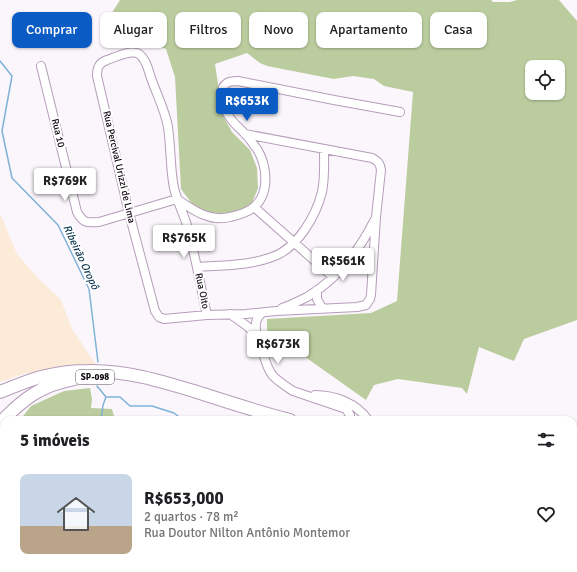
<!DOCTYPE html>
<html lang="pt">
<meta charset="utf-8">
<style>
body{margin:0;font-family:Signika,sans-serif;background:#f6f6f6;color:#202124;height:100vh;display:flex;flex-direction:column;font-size:15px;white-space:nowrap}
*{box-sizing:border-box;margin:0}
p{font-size:13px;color:#757577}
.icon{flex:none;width:22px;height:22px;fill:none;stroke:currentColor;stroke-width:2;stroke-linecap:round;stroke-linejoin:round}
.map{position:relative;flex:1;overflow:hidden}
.panel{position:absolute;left:0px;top:416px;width:577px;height:156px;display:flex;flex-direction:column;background:#fff;border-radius:12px 12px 0 0;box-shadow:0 1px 3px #0004}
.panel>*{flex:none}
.banner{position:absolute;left:12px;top:12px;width:553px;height:36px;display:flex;gap:8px}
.tools{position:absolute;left:525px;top:60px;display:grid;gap:8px}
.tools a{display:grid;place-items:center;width:40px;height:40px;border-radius:8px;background:#fff;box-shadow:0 1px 3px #0004;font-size:20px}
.price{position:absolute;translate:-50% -34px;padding:0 9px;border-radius:4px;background:#fff;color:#222;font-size:13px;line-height:26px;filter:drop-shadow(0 1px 2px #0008)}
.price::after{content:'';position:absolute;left:50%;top:24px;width:12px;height:9px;margin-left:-6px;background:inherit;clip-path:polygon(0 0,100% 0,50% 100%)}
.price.active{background:#0b5bc5;color:#fff}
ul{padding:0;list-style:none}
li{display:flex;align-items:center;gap:12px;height:100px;padding:0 20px}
li span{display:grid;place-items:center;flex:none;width:112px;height:80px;border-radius:8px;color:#555}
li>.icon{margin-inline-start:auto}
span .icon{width:48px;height:48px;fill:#fffc;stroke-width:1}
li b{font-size:17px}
h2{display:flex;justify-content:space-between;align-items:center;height:48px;padding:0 20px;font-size:17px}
.chip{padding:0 14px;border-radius:8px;background:#fff;box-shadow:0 1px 3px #0004;font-size:14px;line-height:36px}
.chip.active{background:#0b5bc5;color:#fff}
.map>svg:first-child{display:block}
</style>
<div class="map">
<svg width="577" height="572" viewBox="0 0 577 572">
<rect width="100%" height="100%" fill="#fbf6fc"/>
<path fill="#fcebd9" d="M0 213 17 254 36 276 61 300 72 329 98 368H64L23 374 0 382Z"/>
<path fill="#bbcd9e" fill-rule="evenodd" d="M120 0H491L493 2H510L517 0H559L577 21V320L524 339 514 361 479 347 467 394 462 388 398 379 374 385 366 400 267 330V319L371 313 397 301 413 92 384 86 374 79 353 76 334 79 267 66 260 63 247 53 215 64 223 116 232 132 250 150 257 168 258 188 252 203 238 212 223 217 207 213 192 204 181 189 175 77 166 49 112 31 101 30ZM532 67H558V93H532Z
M90 388 92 399 91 408 112 409 115 420H20L31 406 64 391Z
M4 439V568H155L157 572H0V443Z"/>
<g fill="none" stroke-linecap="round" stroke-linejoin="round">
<path stroke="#7eb2d6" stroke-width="1.5" d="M0 61 12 76 2 131 12 178 58 225 89 289 98 362
M97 386 106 397 103 405 101 420
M106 397H120L130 406H152L174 413 183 420
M573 457 577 458
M145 568 146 572"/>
<g stroke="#b59db9" stroke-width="10">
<path id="minor" d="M41 66 77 212C83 223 87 223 99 222L177 199
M177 199C194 211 210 222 230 217 239 215 249 212 255 206 270 192 267 165 257 149 253 144 250 139 246 135 241 129 235 125 231 119 225 112 216 90 227 83 230 81 235 81 238 81L334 100 400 112
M254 207 333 277
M354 254H364L373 260
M197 267C222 265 248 266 272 257 297 249 316 216 322 192 325 178 324 163 324 149
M317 290V299L322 308
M282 308C291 305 299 301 307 297 337 279 359 251 374 221
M262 313C250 322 258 339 262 350 265 359 267 369 273 376 279 382 287 387 293 391L346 409 350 415V420
M230 314 247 326 256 335
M207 315C200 284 195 253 186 222 182 211 177 200 174 188 170 168 171 147 168 127 165 110 157 95 151 78 148 70 147 60 139 54 131 49 116 57 107 60 99 63 97 67 97 76L129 213 155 311 159 317 164 319 207 315 246 314 276 311 357 307 366 305 370 299 371 295 376 217 381 170C380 163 378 161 372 158L245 134
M315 395C334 395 357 403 368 420
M573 502H577
M573 564H577
M484 568 486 572
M324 572V568"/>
</g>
<g stroke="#b59db9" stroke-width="14">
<path id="highway" d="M0 392 5 390C18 385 31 379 45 376 58 373 73 371 87 371 125 370 161 381 197 392 228 402 258 412 290 420
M0 423C23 399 41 385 74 379
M573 481 577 482"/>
</g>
<use href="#minor" stroke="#fff" stroke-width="8"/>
<use href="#highway" stroke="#fff" stroke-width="12"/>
</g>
<g text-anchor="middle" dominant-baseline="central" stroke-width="4" stroke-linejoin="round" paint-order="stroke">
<rect fill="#fff" stroke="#585359" stroke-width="1" x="76" y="370" width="38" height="14" rx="3"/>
<g font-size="9" font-weight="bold" fill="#110912">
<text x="95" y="377">SP-098</text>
</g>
<g font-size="10" fill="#110912" stroke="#fff">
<text transform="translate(58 133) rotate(76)">Rua 10</text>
<text transform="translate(119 167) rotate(77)">Rua Percival Urizzi de Lima</text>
<text transform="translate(202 291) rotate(78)">Rua Oito</text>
</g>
<g font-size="11" font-style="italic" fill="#0b364e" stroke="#fff">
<text transform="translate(81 257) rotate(65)">Ribeirão Oropô</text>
</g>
</g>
</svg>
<div class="tools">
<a><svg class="icon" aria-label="locate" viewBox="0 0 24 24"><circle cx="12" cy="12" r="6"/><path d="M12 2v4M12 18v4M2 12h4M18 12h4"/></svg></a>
</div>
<b class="price active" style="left:247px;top:122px">R$653K</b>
<b class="price" style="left:65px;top:202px">R$769K</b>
<b class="price" style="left:184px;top:259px">R$765K</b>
<b class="price" style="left:343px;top:282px">R$561K</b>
<b class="price" style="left:278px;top:365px">R$673K</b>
<div class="banner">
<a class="chip active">Comprar</a>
<a class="chip">Alugar</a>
<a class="chip">Filtros</a>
<a class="chip">Novo</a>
<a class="chip">Apartamento</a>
<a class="chip">Casa</a>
</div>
<section class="panel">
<h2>5 imóveis<svg class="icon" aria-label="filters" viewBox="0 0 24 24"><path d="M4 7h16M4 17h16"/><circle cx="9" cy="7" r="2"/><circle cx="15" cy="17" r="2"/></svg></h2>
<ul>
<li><span style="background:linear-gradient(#c9d6e8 65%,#b9a48a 0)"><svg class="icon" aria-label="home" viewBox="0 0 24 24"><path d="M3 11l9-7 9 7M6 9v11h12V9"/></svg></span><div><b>R$653,000</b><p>2 quartos · 78 m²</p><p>Rua Doutor Nilton Antônio Montemor</p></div><svg class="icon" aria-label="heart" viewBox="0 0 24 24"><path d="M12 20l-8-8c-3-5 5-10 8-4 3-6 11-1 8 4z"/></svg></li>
</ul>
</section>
</div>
